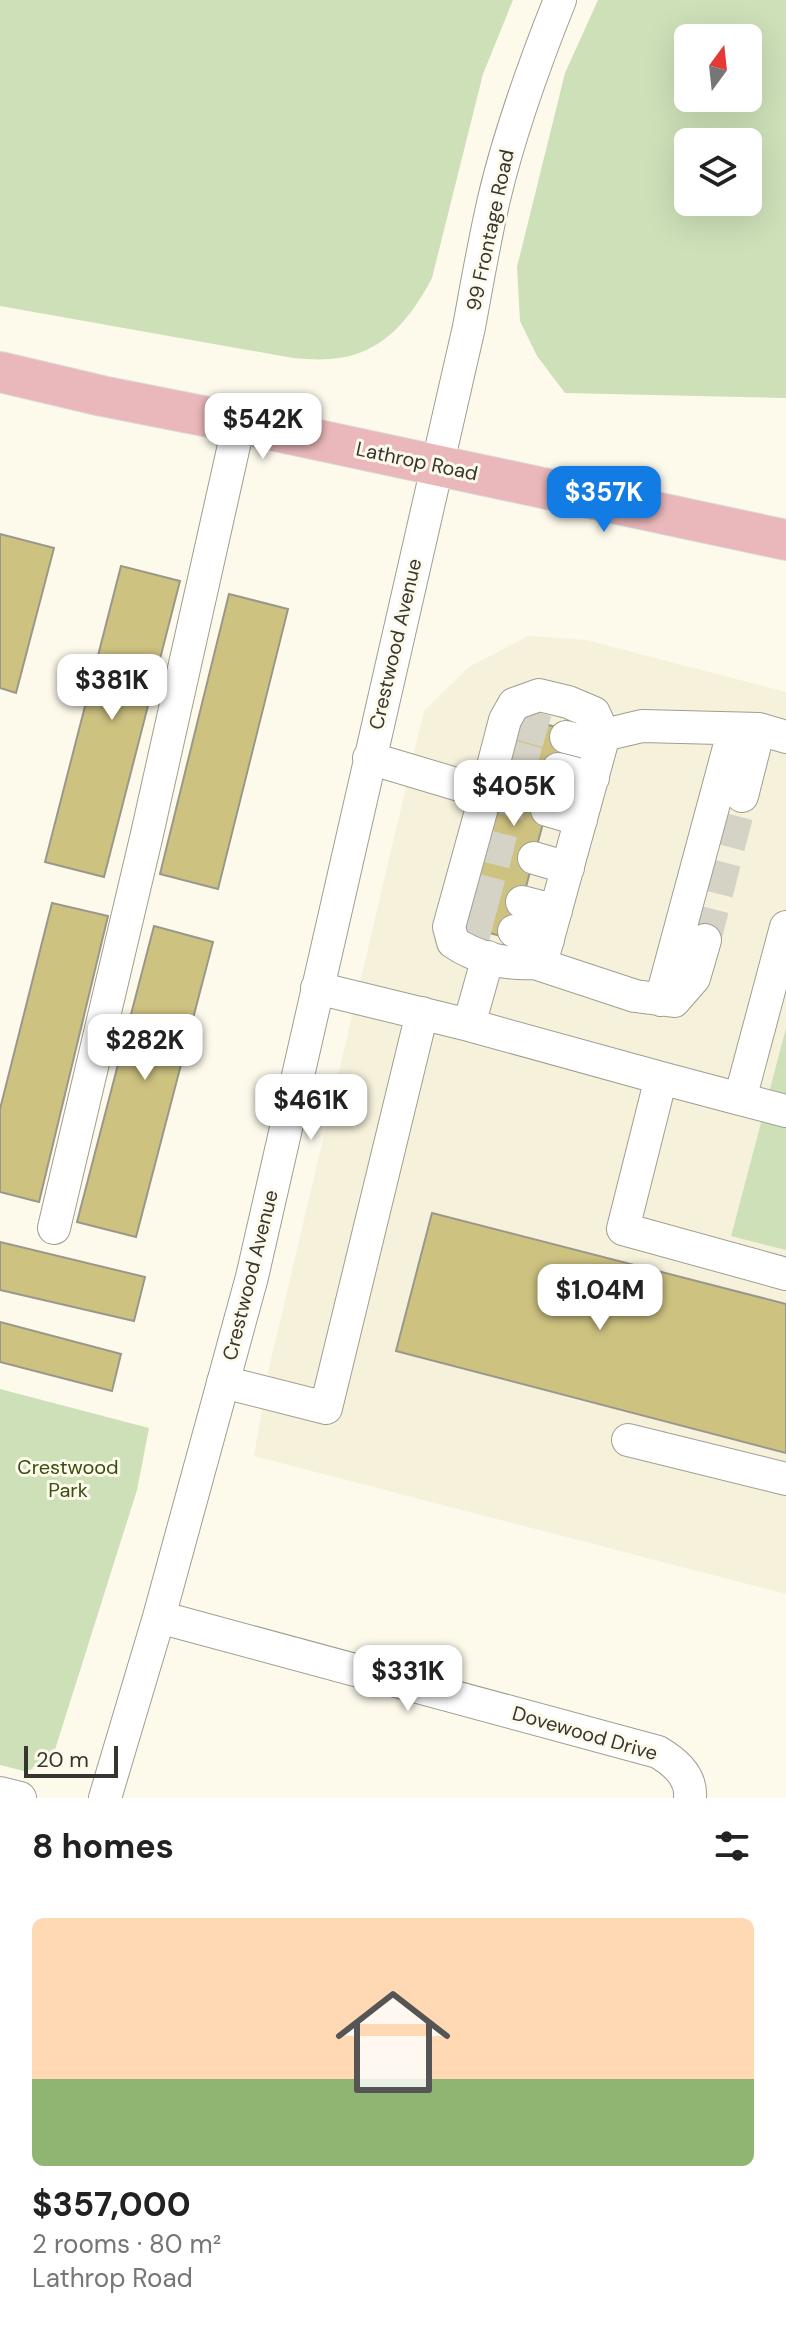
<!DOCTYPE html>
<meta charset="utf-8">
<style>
body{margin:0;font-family:"DM Sans",sans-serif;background:#f6f6f6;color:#222;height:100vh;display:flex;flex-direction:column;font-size:30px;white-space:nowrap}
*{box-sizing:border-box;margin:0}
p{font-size:26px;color:#767676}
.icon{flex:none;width:44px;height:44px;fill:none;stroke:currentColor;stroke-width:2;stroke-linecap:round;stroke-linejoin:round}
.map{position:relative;height:1798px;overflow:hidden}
.details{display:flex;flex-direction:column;background:#fff;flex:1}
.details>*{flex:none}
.needle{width:52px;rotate:15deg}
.controls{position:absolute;left:674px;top:24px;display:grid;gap:16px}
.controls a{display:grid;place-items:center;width:88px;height:88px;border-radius:12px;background:#fff;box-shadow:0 8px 32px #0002;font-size:40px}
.scale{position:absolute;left:24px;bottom:20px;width:94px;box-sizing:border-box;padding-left:8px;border:4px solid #36352f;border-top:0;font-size:22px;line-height:28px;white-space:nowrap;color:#36352f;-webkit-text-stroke:6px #fdfaec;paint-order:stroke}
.price{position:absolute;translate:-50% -68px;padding:0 18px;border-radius:16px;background:#fff;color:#222;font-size:26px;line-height:52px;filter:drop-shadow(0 2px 4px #0008)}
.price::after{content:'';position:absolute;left:50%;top:48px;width:24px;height:18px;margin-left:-12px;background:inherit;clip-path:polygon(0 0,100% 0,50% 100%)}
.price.on{background:#127ce4;color:#fff}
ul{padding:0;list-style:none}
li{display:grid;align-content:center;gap:16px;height:424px;padding:0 32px}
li+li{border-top:2px solid #e0e0e0}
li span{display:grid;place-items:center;height:248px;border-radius:12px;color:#555}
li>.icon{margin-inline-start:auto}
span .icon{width:144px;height:144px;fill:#fffc;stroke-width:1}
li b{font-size:34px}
h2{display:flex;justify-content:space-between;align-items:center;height:96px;padding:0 32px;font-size:34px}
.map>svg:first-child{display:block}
</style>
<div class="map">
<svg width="786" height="1798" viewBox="0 0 786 1798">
<rect width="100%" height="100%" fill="#fdfaec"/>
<path fill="#f5f1db" d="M528 636 586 640 786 692V1028L731 1235 786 1250V1594L254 1456 270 1364 424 711 469 667Z"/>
<path fill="#cde0b8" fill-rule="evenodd" d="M0 0H513L483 74 432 278C410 320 381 356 330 359 318 360 305 359 293 358L0 306Z
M598 0H786V398L565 393 537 356 520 321 517 267 565 73ZM748 38V98H688V38ZM748 142V202H688V142Z
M786 1028V1250L731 1236Z
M0 1389 149 1428 137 1490 54 1753 43 1767 24 1771 0 1765Z"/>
<path fill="#cec281" stroke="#9a988b" stroke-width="2" d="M0 534 54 548 16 693 0 688Z
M121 566 180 581 104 877 45 862Z
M229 594 288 609 218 889 160 874Z
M517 717 568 730 512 939 460 925Z
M52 903 108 916 39 1202 0 1192V1109Z
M154 926 213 942 136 1237 77 1222Z
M432 1213 786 1304V1453L396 1351Z
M0 1242 145 1277 134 1321 0 1290Z
M0 1322 121 1354 112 1391 0 1362Z"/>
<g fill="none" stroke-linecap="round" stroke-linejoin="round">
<path stroke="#d5d3c6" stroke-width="32" stroke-dasharray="32 16" stroke-linecap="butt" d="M516 723 566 737
M507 755 558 769
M496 796 547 810
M482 845 534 858
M470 888 522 902
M462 918 514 931
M705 940 742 796"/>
<g stroke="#a09e91" stroke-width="34">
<path id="minor" d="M604 735 642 726 759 729 786 737
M566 737 601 746
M369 758 486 793 449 927 453 942C476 958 507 965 535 963L544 953 604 735 594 713 568 702 539 695 514 704 505 720 486 793 496 796
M558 769 593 778
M742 796 759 729
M547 810 581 820
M534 858 568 868
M522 902 556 911
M514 931 548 940
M535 963 635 996 674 1001 694 978 705 940
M317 988 469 1025 661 1078 623 1229 786 1274
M661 1000 734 729
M469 1025 488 957
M661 1078 740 1099 786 927
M740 1099 786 1111
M54 1228 147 834 239 423
M223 1382 326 1408 422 1013
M628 1440 786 1479
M159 1617 658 1752C675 1762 692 1777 690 1798
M0 1793 20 1798
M105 1798 159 1617 252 1277 469 327C477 284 484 242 494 199 510 131 534 65 560 0"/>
</g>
<g stroke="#dbdbda" stroke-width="42">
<path id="major" d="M0 372 102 396 239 423 786 540"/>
</g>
<use href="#minor" stroke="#fff" stroke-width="32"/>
<use href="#major" stroke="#eab8bb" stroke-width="40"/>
</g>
<g text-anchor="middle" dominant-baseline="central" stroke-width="6" stroke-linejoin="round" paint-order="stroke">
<g font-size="20" fill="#36352f" stroke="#fdfaec">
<text transform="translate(490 230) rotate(-78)">99 Frontage Road</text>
<text transform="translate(417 461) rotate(12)">Lathrop Road</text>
<text transform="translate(395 644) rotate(-77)">Crestwood Avenue</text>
<text transform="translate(250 1275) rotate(-76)">Crestwood Avenue</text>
<text transform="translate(585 1733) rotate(16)">Dovewood Drive</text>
</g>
<g font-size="20" fill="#374e0e" stroke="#fdfaec">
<text x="68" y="1467">Crestwood<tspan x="68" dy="23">Park</tspan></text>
</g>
</g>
</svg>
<div class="controls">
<a><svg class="needle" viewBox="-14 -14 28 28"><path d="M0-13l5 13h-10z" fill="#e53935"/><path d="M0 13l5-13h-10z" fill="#767676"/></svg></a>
<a><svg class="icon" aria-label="layers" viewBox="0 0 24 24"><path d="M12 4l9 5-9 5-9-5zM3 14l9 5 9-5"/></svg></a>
</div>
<div class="scale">20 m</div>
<b class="price" style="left:263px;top:461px">$542K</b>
<b class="price on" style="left:604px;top:534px">$357K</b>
<b class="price" style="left:112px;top:722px">$381K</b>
<b class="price" style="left:514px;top:828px">$405K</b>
<b class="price" style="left:145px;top:1082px">$282K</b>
<b class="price" style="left:311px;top:1142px">$461K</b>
<b class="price" style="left:600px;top:1332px">$1.04M</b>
<b class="price" style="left:408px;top:1713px">$331K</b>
</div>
<section class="details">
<h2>8 homes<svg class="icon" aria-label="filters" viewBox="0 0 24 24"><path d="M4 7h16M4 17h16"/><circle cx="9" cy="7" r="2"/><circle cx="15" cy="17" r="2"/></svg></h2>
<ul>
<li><span style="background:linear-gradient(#ffd9b3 65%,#8fb573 0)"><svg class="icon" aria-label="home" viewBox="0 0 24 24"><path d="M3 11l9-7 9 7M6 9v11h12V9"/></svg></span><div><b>$357,000</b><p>2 rooms · 80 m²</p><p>Lathrop Road</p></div></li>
</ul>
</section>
